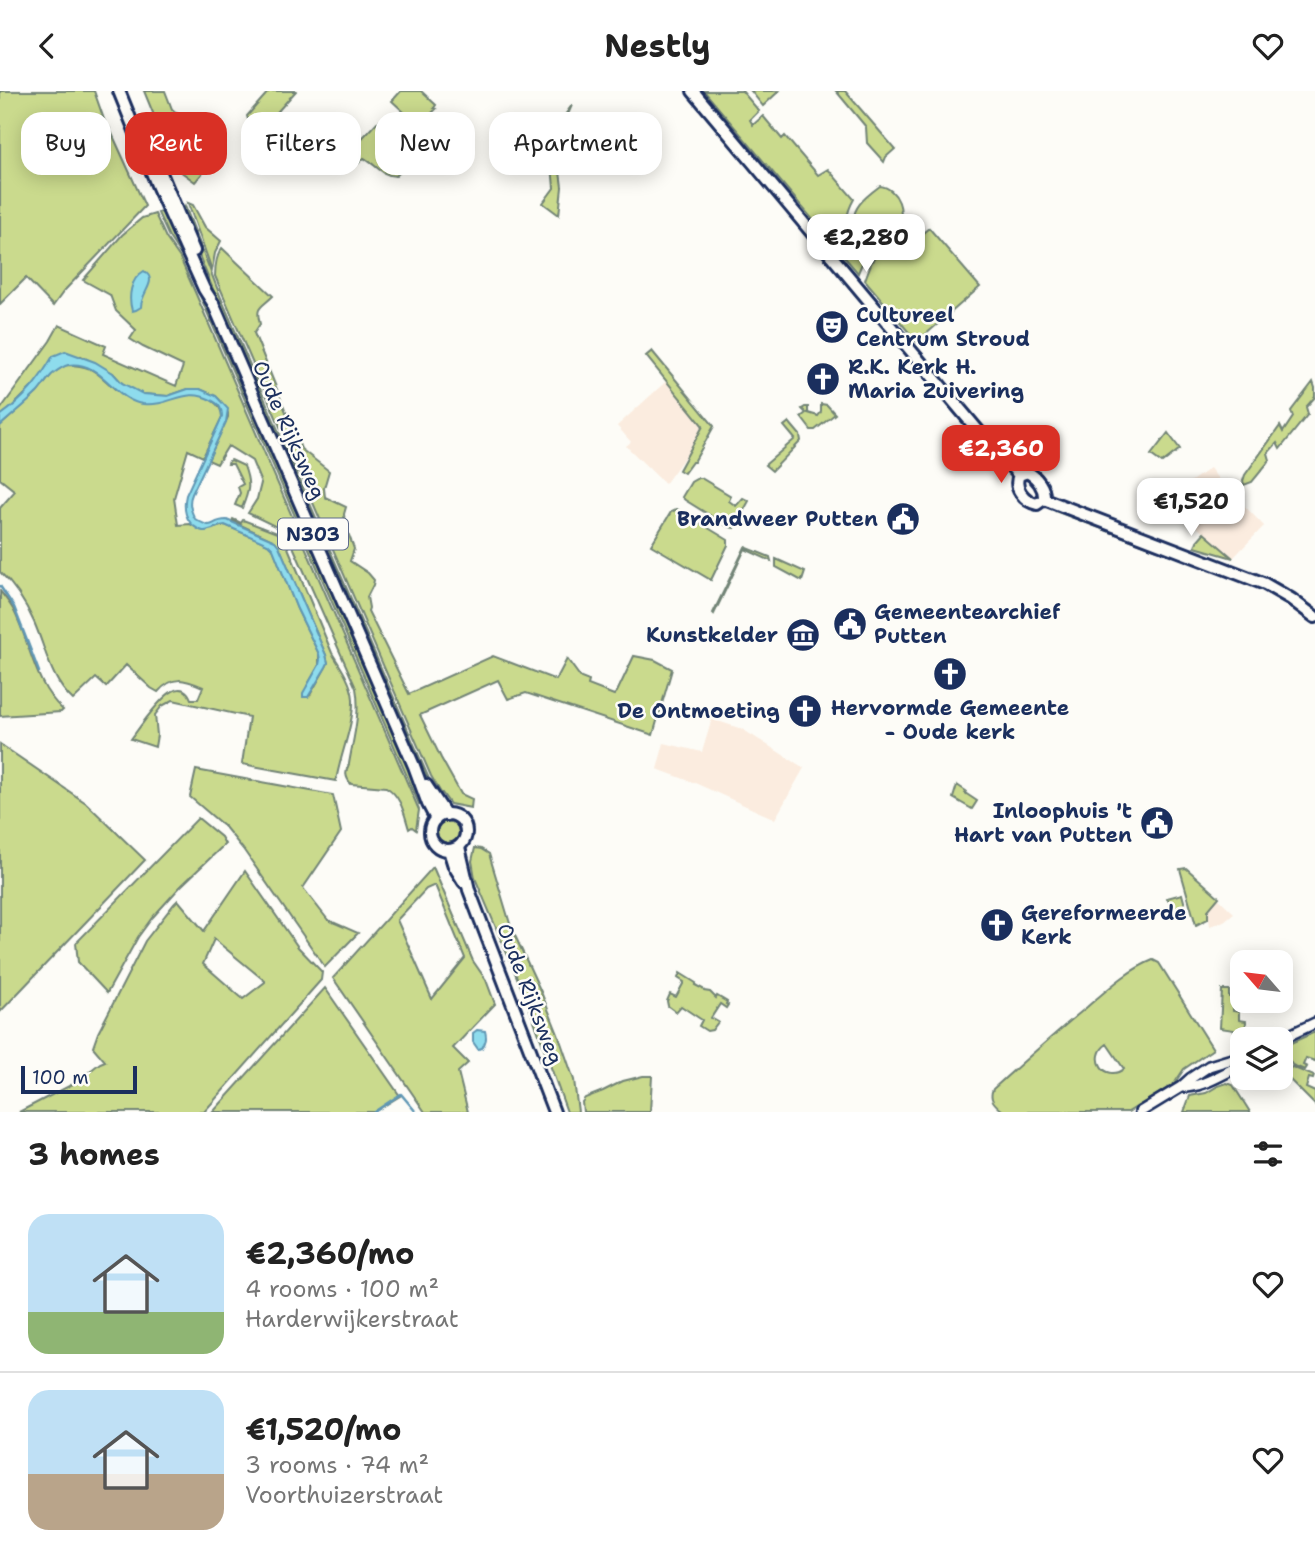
<!DOCTYPE html>
<meta charset="utf-8">
<style>
body{margin:0;font-family:"Shantell Sans",sans-serif;background:#f6f6f6;color:#222;height:100vh;display:flex;flex-direction:column;font-size:26px;white-space:nowrap}
*{box-sizing:border-box;margin:0}
p{font-size:23px;color:#767676}
.icon{flex:none;width:38px;height:38px;fill:none;stroke:currentColor;stroke-width:2;stroke-linecap:round;stroke-linejoin:round}
.map{position:relative;height:1021px;overflow:hidden}
.details{display:flex;flex-direction:column;background:#fff;flex:1}
.details>*{flex:none}
.guide{position:absolute;left:21px;top:21px;width:700px;height:63px;display:flex;gap:14px}
.needle{width:46px;rotate:298deg}
.controls{position:absolute;left:1230px;top:859px;display:grid;gap:14px}
.controls a{display:grid;place-items:center;width:63px;height:63px;border-radius:14px;background:#fff;box-shadow:0 4px 18px #0003;font-size:35px}
.scale{position:absolute;left:21px;bottom:18px;width:116px;box-sizing:border-box;padding-left:7px;border:4px solid #1b2f5e;border-top:0;font-size:19px;line-height:24px;white-space:nowrap;color:#1b2f5e;-webkit-text-stroke:5px #fdfcf7;paint-order:stroke}
.price{position:absolute;translate:-50% -60px;padding:0 16px;border-radius:14px;background:#fff;color:#222;font-size:23px;line-height:46px;filter:drop-shadow(0 2px 4px #0008)}
.price::after{content:'';position:absolute;left:50%;top:42px;width:21px;height:16px;margin-left:-10px;background:inherit;clip-path:polygon(0 0,100% 0,50% 100%)}
.price.active{background:#d93025;color:#fff}
ul{padding:0;list-style:none}
li{display:flex;align-items:center;gap:21px;height:175px;padding:0 28px}
li+li{border-top:2px solid #e0e0e0}
li span{display:grid;place-items:center;flex:none;width:196px;height:140px;border-radius:21px;color:#555}
li>.icon{margin-inline-start:auto}
span .icon{width:84px;height:84px;fill:#fffc;stroke-width:1}
li b{font-size:30px}
h2{display:flex;justify-content:space-between;align-items:center;height:84px;padding:0 28px;font-size:30px}
.chip{padding:0 24px;border-radius:21px;background:#fff;box-shadow:0 4px 18px #0003;font-size:24px;line-height:63px}
.chip.active{background:#d93025;color:#fff}
header{display:flex;justify-content:space-between;align-items:center;height:91px;padding:0 28px;background:#fff;font-size:32px;font-weight:700}
.map>svg:first-child{display:block}
</style>
<header><svg class="icon" aria-label="back" viewBox="0 0 24 24"><path d="M15 5l-7 7 7 7"/></svg>Nestly<svg class="icon" aria-label="heart" viewBox="0 0 24 24"><path d="M12 20l-8-8c-3-5 5-10 8-4 3-6 11-1 8 4z"/></svg></header>
<div class="map">
<svg width="1315" height="1021" viewBox="0 0 1315 1021">
<rect width="100%" height="100%" fill="#fdfcf7"/>
<filter id="ink" filterUnits="userSpaceOnUse"><feTurbulence type="fractalNoise" baseFrequency=".0143" numOctaves="2"/><feDisplacementMap in="SourceGraphic" scale="14" xChannelSelector="R" yChannelSelector="G"/><feConvolveMatrix kernelMatrix="1 2 1 2 8 2 1 2 1" color-interpolation-filters="sRGB"/></filter>
<g filter="url(#ink)">
<path fill="#fbecdf" d="M672 285 710 331 665 393 626 355 631 351 617 335Z
M1210 377 1228 401 1232 402 1264 435 1233 467 1172 415 1171 406 1173 403Z
M712 628 742 638 804 677 775 728 695 692 657 678 664 652 702 661Z
M1218 807 1234 822 1224 830 1210 835 1208 821Z"/>
<path fill="#cada8d" stroke="#728476" stroke-width="2" fill-rule="evenodd" d="M0 0H94L106 34 109 36 145 115 64 200 53 215 26 187 0 213Z
M144 0H165L172 18 179 24 175 29 190 42 194 37 220 62 195 91 180 80 173 71Z
M269 0H296L263 37 250 35 247 25Z
M401 0H421L436 14 434 17 436 18 419 35 392 10Z
M704 0H742L759 20 750 29 753 34 763 25 782 48 785 45 818 84 828 78 854 108C841 131 848 138 863 155V170L858 182Z
M751 0H779L763 15Z
M836 0H845L895 58 886 66 884 71 867 52 866 36Z
M572 14 563 35 557 57 562 96 559 124 543 112 554 97 551 63 542 56Z
M380 30 394 43V49L386 58 401 76 400 81 396 85C382 85 375 73 364 67 355 75 352 81 341 70L377 31Z
M880 95C898 97 907 122 896 136 890 144 880 149 872 153 867 147 859 142 856 136 847 119 868 104 880 95Z
M188 112 193 114 205 136 221 150 215 162 212 179Z
M185 115 221 207 429 688 438 704 436 705 411 657 281 359C276 337 268 318 255 300L184 128 183 121Z
M160 121 167 123 243 291 424 712 419 713 186 172 169 146 158 122Z
M155 123 166 147 180 167 195 201 419 719 416 739 412 736 409 738C404 722 401 705 386 696L351 693C345 686 345 681 349 673 353 648 361 622 356 597L288 444 279 437 248 422 257 408 261 392 252 370 228 355 217 373 208 369 228 326V322L220 309 216 305 200 298H188L168 305 143 303 129 297 122 292 113 282 81 265 41 287 10 318 0 325V319L50 250 59 234 106 255 103 263 176 295 183 275 143 256 130 248 136 239 116 220 110 204 83 189 122 144 142 127Z
M929 137 980 196 917 251 865 189C875 161 874 161 899 144L918 146Z
M222 157 273 205C261 217 255 215 260 233L254 242 301 358 329 380 324 397 325 406 346 416 344 423 345 433 354 458 350 470 368 482 374 489 373 494 367 506 369 517 368 520 409 603 493 565 556 589 567 568 581 587 589 590 588 594 614 604 617 601 634 565 655 569 672 578 653 644 526 602 508 608 498 589 420 624 441 667 461 703 472 708 471 717 450 713 442 702H441L431 685 215 185C215 175 216 165 222 157Z
M652 260 714 335 694 371H692L684 382 679 379 703 335 646 265Z
M66 274C94 274 96 282 115 298 123 304 132 308 140 312L193 303C206 304 222 312 222 326L203 366 188 359 174 407 178 434 190 433 204 440 225 434 268 453 273 458 297 518 319 563V574L307 595 310 604 326 576 328 572 326 564 279 455 275 450 232 430 233 428 241 432 243 429 277 442 284 447 332 562C340 575 352 592 353 608 354 634 340 664 336 690L242 673 249 626 173 609 162 615 155 624 157 644 155 656 131 648C139 637 161 605 173 600 182 595 188 600 191 608H198L203 596C184 588 173 584 158 601L151 597 126 574 106 596 96 587 73 609C50 588 46 558 34 531 26 513 15 495 0 481V417L15 400 0 388V335L37 302 53 282Z
M1313 291 1315 297V306L1306 316 1308 323 1280 358 1277 352 1268 362 1270 369 1252 391 1244 394 1243 390 1245 384 1280 335 1283 341 1293 326 1291 320Z
M821 313 827 314 835 323 815 339H811L801 326 806 322 802 318 805 316H808V322L818 325 821 321Z
M789 331 800 344 801 350 772 380 765 374 795 348 784 335Z
M1168 342 1180 358 1162 372 1151 364Z
M231 369 244 375C251 394 249 400 242 417L235 414 240 402 238 396 243 393 233 373H228L229 370Z
M698 387H701L731 405 729 410 736 415 743 407 749 410 734 437 727 435 685 409 682 406 691 391Z
M677 418 728 449V454L711 489 651 454 671 421Z
M1055 420 1081 428 1154 455 1155 458Z
M1204 442 1233 467 1195 456 1197 450Z
M745 456 770 466 771 470 745 458 714 523 713 522Z
M776 468 805 481 802 490 776 476Z
M0 500C4 505 9 511 13 518 31 552 33 592 63 619L61 621 0 625Z
M0 653 86 712 145 769 0 921Z
M196 679 333 704 341 741 303 797 328 829 358 842 325 876 243 758 225 736 190 706Z
M957 694 966 700 965 702 977 710 972 718 953 707Z
M198 727 221 746 225 753 180 796 152 827 138 846 107 902 78 871 76 852Z
M437 741a11 11 0 1 1 22 0a11 11 0 1 1-22 0Z
M475 757 481 758 489 763 511 836 541 901 558 943 574 989 578 1021H567L527 910 475 787 472 770Z
M433 776 473 870 486 889 495 913 453 957 468 972 458 981 468 1021H425L333 887ZM435 794 465 867 432 908 397 829 426 798Z
M1186 777 1219 806 1208 819V828L1196 834 1180 778Z
M245 780 298 856 322 881 321 889 204 1021H19L75 992 100 972 105 970 93 956 98 942 145 850 174 813 178 809 204 840ZM214 848 265 890V891L243 908 203 873Z
M1182 803 1186 818 1179 822 1167 807Z
M1153 869 1159 872 1213 958 1184 978 1174 993 1128 1021H1004C996 1014 988 1009 993 998 1024 970 1055 942 1087 916 1108 898 1128 879 1153 869ZM1107 953 1124 978C1105 992 1088 966 1107 953Z
M680 882 696 892 695 894 703 898 704 900 710 901 716 907 717 905 727 911 726 913 728 914 726 917 720 913 711 927 718 931 712 939 707 940 699 935 702 929 681 915 676 921 668 915 667 910 670 903 676 906 684 891 678 887Z
M325 897 400 1005 374 1021H213Z
M1222 899H1229V906H1233V920L1239 921V929L1246 930 1245 948H1243L1242 947 1234 946V939L1220 937Z
M1315 941V970L1306 967 1303 974 1307 976 1305 979 1292 974 1282 956Z
M1292 976 1314 985 1313 988 1309 987 1306 997 1315 1001V1014L1283 982Z
M643 985H652L650 1021H583L582 1011 585 1007 603 1000 623 990Z
M1227 992 1233 994 1250 1021H1184L1190 1005 1206 1002 1218 995Z"/>
<path fill="#8edced" stroke="#6097b4" stroke-width="2" d="M144 180C159 190 141 201 141 216L136 219 132 220C128 206 130 188 144 180Z
M65 260 95 271 113 282 122 292 143 303 168 305 188 298H200L216 305 228 318 226 331 192 403C188 412 191 420 195 428 217 441 208 429 227 429L275 450 279 455 326 564 328 572 326 576 308 606H303V602L319 574 320 569 319 563 297 518 273 458 268 453 225 434C219 434 215 438 209 439 204 441 202 440 198 438 185 431 183 417 186 404L222 326C222 317 219 313 211 309 185 295 171 316 143 313 113 309 102 269 68 274 64 275 58 279 54 282 47 287 43 296 37 302 25 314 12 324 0 335V325C25 307 38 291 53 265Z
M477 939 485 940C487 947 486 951 482 957L478 958 473 951V942Z"/>
<g fill="none" stroke-linecap="round" stroke-linejoin="round">
<path stroke="#6097b4" stroke-width="2.5" d="M0 495 14 516 39 581
M374 1021 401 1003 416 1021"/>
<g stroke="#1b2f5e" stroke-width="14">
<path id="minor" d="M1281 948 1315 932
M1181 996C1203 997 1223 982 1242 974
M1140 1021 1181 996 1191 987 1209 975 1242 965"/>
</g>
<g stroke="#1b2f5e" stroke-width="16">
<path id="major" d="M119 0 157 94 204 198 213 212 414 675 428 713 436 728
M693 0 991 355 1019 384
M140 33 194 160
M1019 384C1013 397 1024 410 1037 413L1044 408
M1019 384 1027 381C1037 386 1045 397 1044 408
M1044 408 1265 493 1291 508 1315 526
M426 694 446 724
M430 741a18 18 0 1 1 36 0a18 18 0 1 1-36 0Z
M459 756 469 799 554 1021
M449 759 454 775 464 791"/>
</g>
<use href="#minor" stroke="#fdfcf7" stroke-width="9"/>
<use href="#major" stroke="#fdfcf7" stroke-width="10"/>
</g>
</g>
<defs>
<g id="theatre-disc" transform="scale(1.75)"><circle r="9.5" fill="#1b2f5e" stroke="#fdfcf7"/><path d="M-5-5.5Q0-4 5-5.5V0Q5 5 0 6Q-5 5-5 0ZM-3.3-2.5H-1v1.5H-3.3ZM1-2.5H3.3v1.5H1ZM-2.8 1Q0 5.5 2.8 1Z" fill="#fff"/></g>
<g id="church-disc" transform="scale(1.75)"><circle r="9.5" fill="#1b2f5e" stroke="#fdfcf7"/><path d="M-1.2-6h2.4v3.5h3.3v2.4h-3.3V6h-2.4V-.1h-3.3v-2.4h3.3Z" fill="#fff"/></g>
<g id="civic-disc" transform="scale(1.75)"><circle r="9.5" fill="#1b2f5e" stroke="#fdfcf7"/><path d="M-.6-6.5H3V-4.5H.6V-3L4-1V1h2V6H-6V1h2V-1L-.6-3ZM-1.2 2.5V6h2.4V2.5Z" fill="#fff"/></g>
<g id="museum-disc" transform="scale(1.75)"><circle r="9.5" fill="#1b2f5e" stroke="#fdfcf7"/><path d="M0-6L6-3V-2H-6V-3ZM-5-1h2V3h-2ZM-1-1h2V3h-2ZM3-1h2V3H3ZM-6 4H6V6H-6Z" fill="#fff"/></g>
</defs>
<g fill-rule="evenodd">
<use href="#theatre-disc" x="832" y="236"/>
<use href="#church-disc" x="823" y="288"/>
<use href="#civic-disc" x="903" y="428"/>
<use href="#civic-disc" x="850" y="533"/>
<use href="#museum-disc" x="803" y="544"/>
<use href="#church-disc" x="950" y="583"/>
<use href="#church-disc" x="805" y="620"/>
<use href="#civic-disc" x="1157" y="732"/>
<use href="#church-disc" x="997" y="834"/>
</g>
<g text-anchor="middle" dominant-baseline="central" stroke-width="5" stroke-linejoin="round" paint-order="stroke">
<rect fill="#fdfcf7" stroke="#5f6c8c" stroke-width="2" x="278" y="427.5" width="70" height="31" rx="5"/>
<g font-size="19" font-weight="bold" fill="#1b2f5e">
<text x="313" y="443">N303</text>
</g>
<g font-size="21" font-weight="bold" fill="#1b2f5e" stroke="#fdfcf7" text-anchor="start">
<text x="856" y="224">Cultureel<tspan x="856" dy="24">Centrum Stroud</tspan></text>
<text x="848" y="276">R.K. Kerk H.<tspan x="848" dy="24">Maria Zuivering</tspan></text>
<text x="878" y="428" text-anchor="end">Brandweer Putten</text>
<text x="874" y="521">Gemeentearchief<tspan x="874" dy="24">Putten</tspan></text>
<text x="778" y="544" text-anchor="end">Kunstkelder</text>
<text x="950" y="617" text-anchor="middle">Hervormde Gemeente<tspan x="950" dy="24">- Oude kerk</tspan></text>
<text x="780" y="620" text-anchor="end">De Ontmoeting</text>
<text x="1132" y="720" text-anchor="end">Inloophuis 't<tspan x="1132" dy="24">Hart van Putten</tspan></text>
<text x="1021" y="822">Gereformeerde<tspan x="1021" dy="24">Kerk</tspan></text>
</g>
<g font-size="21" fill="#1b2f5e" stroke="#fdfcf7">
<text transform="translate(289 339) rotate(66)">Oude Rijksweg</text>
<text transform="translate(530 903) rotate(69)">Oude Rijksweg</text>
</g>
</g>
</svg>
<div class="controls">
<a><svg class="needle" viewBox="-14 -14 28 28"><path d="M0-13l5 13h-10z" fill="#e53935"/><path d="M0 13l5-13h-10z" fill="#767676"/></svg></a>
<a><svg class="icon" aria-label="layers" viewBox="0 0 24 24"><path d="M12 4l9 5-9 5-9-5zM3 14l9 5 9-5"/></svg></a>
</div>
<div class="scale">100 m</div>
<b class="price" style="left:866px;top:183px">€2,280</b>
<b class="price active" style="left:1001px;top:394px">€2,360</b>
<b class="price" style="left:1191px;top:447px">€1,520</b>
<div class="guide">
<a class="chip">Buy</a>
<a class="chip active">Rent</a>
<a class="chip">Filters</a>
<a class="chip">New</a>
<a class="chip">Apartment</a>
</div>
</div>
<section class="details">
<h2>3 homes<svg class="icon" aria-label="filters" viewBox="0 0 24 24"><path d="M4 7h16M4 17h16"/><circle cx="9" cy="7" r="2"/><circle cx="15" cy="17" r="2"/></svg></h2>
<ul>
<li><span style="background:linear-gradient(#bfe0f5 70%,#8fb573 0)"><svg class="icon" aria-label="home" viewBox="0 0 24 24"><path d="M3 11l9-7 9 7M6 9v11h12V9"/></svg></span><div><b>€2,360/mo</b><p>4 rooms · 100 m²</p><p>Harderwijkerstraat</p></div><svg class="icon" aria-label="heart" viewBox="0 0 24 24"><path d="M12 20l-8-8c-3-5 5-10 8-4 3-6 11-1 8 4z"/></svg></li>
<li><span style="background:linear-gradient(#bfe0f5 60%,#b9a48a 0)"><svg class="icon" aria-label="home" viewBox="0 0 24 24"><path d="M3 11l9-7 9 7M6 9v11h12V9"/></svg></span><div><b>€1,520/mo</b><p>3 rooms · 74 m²</p><p>Voorthuizerstraat</p></div><svg class="icon" aria-label="heart" viewBox="0 0 24 24"><path d="M12 20l-8-8c-3-5 5-10 8-4 3-6 11-1 8 4z"/></svg></li>
</ul>
</section>
